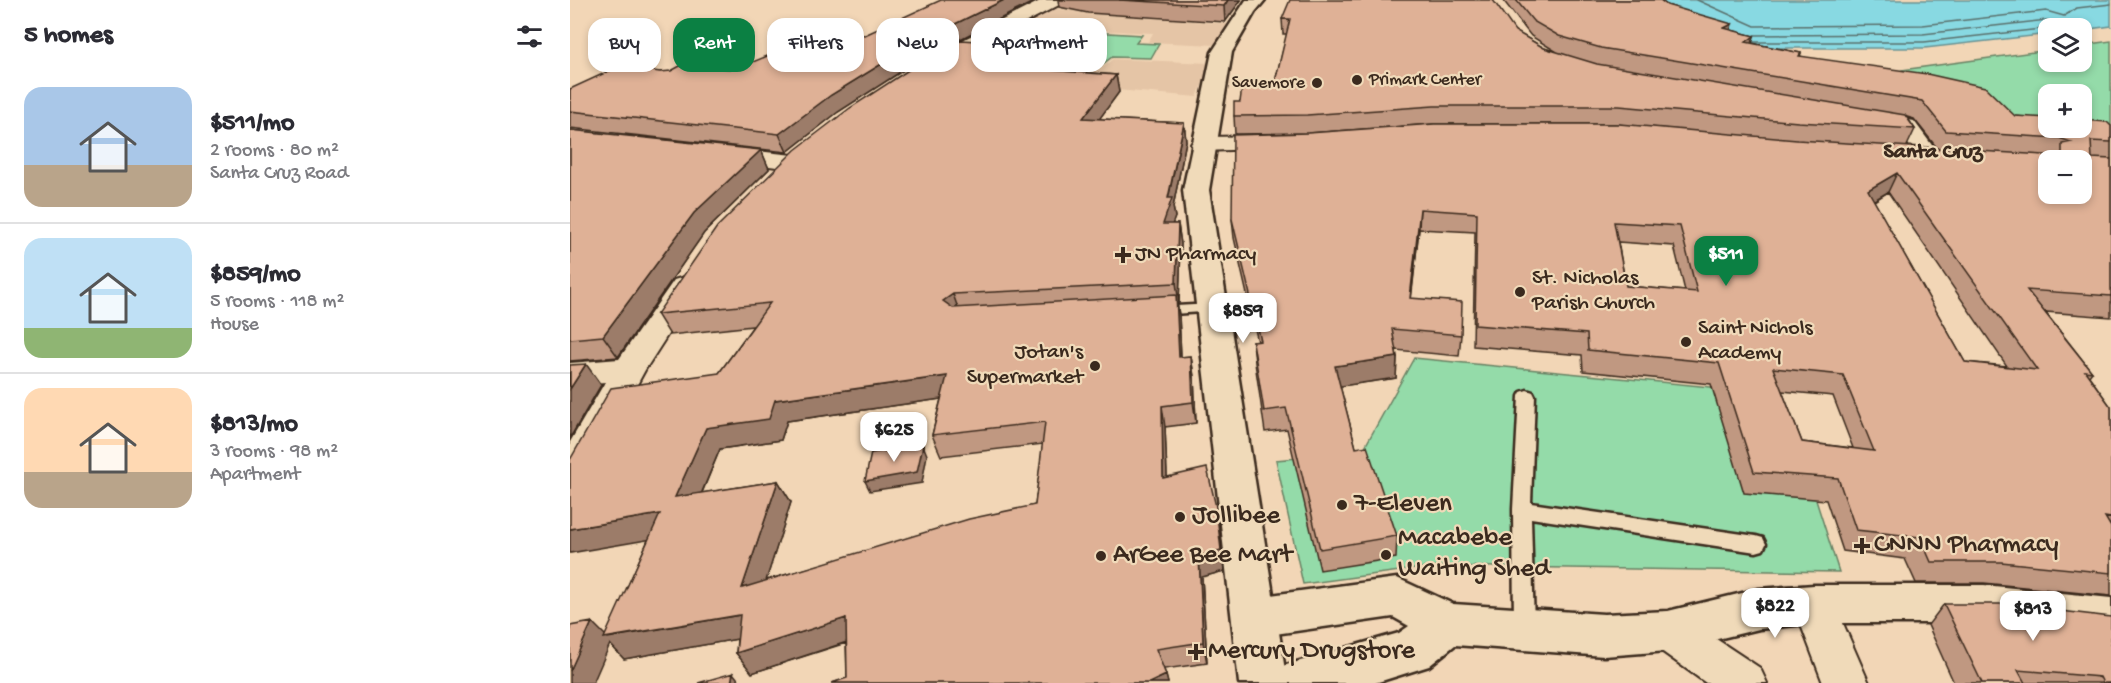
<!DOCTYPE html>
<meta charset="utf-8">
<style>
body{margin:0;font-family:"Gochi Hand",sans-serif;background:#f2f2f3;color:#2b2b33;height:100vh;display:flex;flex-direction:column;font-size:22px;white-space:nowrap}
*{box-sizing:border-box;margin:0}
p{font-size:20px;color:#7c7c81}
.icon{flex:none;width:33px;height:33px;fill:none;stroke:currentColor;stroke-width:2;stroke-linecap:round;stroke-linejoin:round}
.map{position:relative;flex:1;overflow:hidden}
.sheet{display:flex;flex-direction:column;background:#fff;width:570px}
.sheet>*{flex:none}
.hud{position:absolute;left:18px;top:18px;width:570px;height:54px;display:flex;gap:12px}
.controls{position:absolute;left:1468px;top:18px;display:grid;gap:12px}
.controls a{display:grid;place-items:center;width:54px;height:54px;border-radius:12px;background:#fff;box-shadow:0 3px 9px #0003;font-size:30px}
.price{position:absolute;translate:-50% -51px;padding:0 14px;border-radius:12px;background:#fff;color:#222;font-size:20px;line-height:39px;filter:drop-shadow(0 2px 3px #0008)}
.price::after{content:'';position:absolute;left:50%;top:36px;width:18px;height:14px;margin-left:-9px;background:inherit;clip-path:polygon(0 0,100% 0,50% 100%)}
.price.selected{background:#0b8043;color:#fff}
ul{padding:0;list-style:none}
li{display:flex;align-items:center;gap:18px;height:150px;padding:0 24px}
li+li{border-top:2px solid #e1e1e2}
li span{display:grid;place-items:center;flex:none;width:168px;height:120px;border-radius:18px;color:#555}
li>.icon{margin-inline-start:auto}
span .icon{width:72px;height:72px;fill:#fffc;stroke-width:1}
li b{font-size:26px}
h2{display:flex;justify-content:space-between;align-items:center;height:72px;padding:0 24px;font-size:26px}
.chip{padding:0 21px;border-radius:18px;background:#fff;box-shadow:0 3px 9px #0003;font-size:21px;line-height:54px}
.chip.selected{background:#0b8043;color:#fff}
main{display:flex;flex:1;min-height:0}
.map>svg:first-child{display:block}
</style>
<main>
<section class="sheet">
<h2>5 homes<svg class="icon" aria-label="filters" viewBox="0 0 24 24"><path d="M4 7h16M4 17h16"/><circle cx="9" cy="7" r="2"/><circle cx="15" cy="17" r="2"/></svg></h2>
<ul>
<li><span style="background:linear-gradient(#a9c7e8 65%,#b9a48a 0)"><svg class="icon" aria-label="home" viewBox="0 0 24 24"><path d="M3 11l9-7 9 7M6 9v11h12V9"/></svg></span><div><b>$511/mo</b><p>2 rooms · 80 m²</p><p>Santa Cruz Road</p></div></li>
<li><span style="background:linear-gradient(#bfe0f5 75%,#8fb573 0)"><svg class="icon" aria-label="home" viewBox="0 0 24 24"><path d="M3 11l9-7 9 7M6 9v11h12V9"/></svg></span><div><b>$859/mo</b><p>5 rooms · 118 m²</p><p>House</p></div></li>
<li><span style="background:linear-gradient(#ffd9b3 70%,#b9a48a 0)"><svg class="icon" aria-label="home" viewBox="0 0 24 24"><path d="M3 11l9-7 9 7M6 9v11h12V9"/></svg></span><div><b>$813/mo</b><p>3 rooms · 98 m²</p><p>Apartment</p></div></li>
</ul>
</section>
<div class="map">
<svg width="1541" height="683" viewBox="0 0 1541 683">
<rect width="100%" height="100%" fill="#f2d6b6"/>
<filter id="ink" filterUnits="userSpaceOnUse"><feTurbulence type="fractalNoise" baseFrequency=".0167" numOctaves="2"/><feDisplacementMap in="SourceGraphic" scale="12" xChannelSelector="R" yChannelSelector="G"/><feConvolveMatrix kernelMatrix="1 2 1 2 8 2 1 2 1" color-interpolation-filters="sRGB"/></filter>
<g filter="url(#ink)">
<path fill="#e5c5a6" d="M475 8 657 24 646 45 578 42 583 33 522 30 503 44 480 66 530 70 543 59 641 63 627 97 421 79 447 56 401 51Z"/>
<path fill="#94dba9" stroke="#688264" stroke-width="1.5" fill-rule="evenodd" d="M521 32 572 35 566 43 589 44 581 58 542 57 529 67 484 65Z
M1541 41V165L1512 160 1322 84 1332 70 1479 50V62H1512V45ZM1479 94H1512V128H1479Z
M844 358 1212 394 1269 572 867 566 733 584 706 460 792 452Z"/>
<path fill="#88d9e2" stroke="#699394" stroke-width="1.5" d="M1073 0H1541V26L1512 30 1479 28V34L1355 48H1179Z"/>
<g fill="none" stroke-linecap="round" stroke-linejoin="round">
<path stroke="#5a706c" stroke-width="1.5" d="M1127 0 1185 26 1353 25 1476 11 1494 16 1507 8 1541 4
M1184 35 1353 34 1477 20 1485 22 1491 28
M1184 42H1354L1481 28"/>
<g stroke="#3b2a1e" stroke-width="5">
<path id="service" d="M642 304 649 308 647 311 588 315 581 311 588 307Z
M957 390 963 392 965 396 961 503 1186 536 1193 538 1196 544 1193 550 1186 552 961 518 964 628 961 635 954 637 947 635 944 628 943 509 949 396 951 392Z"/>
</g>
<g stroke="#3b2a1e" stroke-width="4">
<path id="minor" d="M472 0H494L491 4 373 65H359L356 61 359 57Z
M1302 113 1344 121 1370 156 1366 161 1358 163 1350 161 1329 131 1294 125 1291 120 1294 115Z
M706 136 714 138 718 143 714 148 633 151 625 149 621 144 625 139 633 137Z
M153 147 223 155 231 157 235 162 231 167 223 169 145 159 141 154 145 149Z
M114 277 124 280 129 286 75 370 13 484 0 488V442L35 382 0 385V363L49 359 104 280Z
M1244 585 1259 591 1299 683H1253L1223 604 1229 591Z
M1098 611 1113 617 1190 668 1197 683H1136L1083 645 1076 631 1083 617Z"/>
</g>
<g stroke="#3b2a1e" stroke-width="5">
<path id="tertiary" d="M827 578 883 604 1034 614 1098 611 1189 589 1244 585H1414L1541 598V638L1414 623H1244L1189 629 1098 651 1034 656 885 645 859 666 805 683H702L709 667 829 633 839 626 823 617 685 637 669 631 662 617 669 603 685 597Z"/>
</g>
<g stroke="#3b2a1e" stroke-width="5">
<path id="secondary" d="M676 0H695L685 12 662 52 639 190 717 683H669L613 190 642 52Z"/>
</g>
<use href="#service" fill="#f0dab9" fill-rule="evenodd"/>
<use href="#minor" fill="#f0dab9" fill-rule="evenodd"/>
<use href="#tertiary" fill="#f0dab9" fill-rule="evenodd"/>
<use href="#secondary" fill="#f0dab9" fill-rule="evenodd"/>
</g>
<path fill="#c09881" stroke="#3b2a1e" stroke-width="1.5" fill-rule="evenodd" d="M488 0H671L655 22 518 13 489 7Z
M933 0H1090L1097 5 1161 30 1184 36 1182 43 1231 53 1230 56 1445 116 1541 126V317L1475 312 1522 372 1519 376 1541 407V596L1414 583H1346L1335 559 1273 551 1256 500 1174 493 1141 384 1013 371 1012 355 903 346 905 232 849 229 841 298 891 335 889 356 826 350 827 357 826 378 770 386 786 448 827 536 826 558 750 570 717 429 695 432 685 363 683 342H688L664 238 662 219 1155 134 1045 124H863L738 133 665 134 664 116 670 102 704 86 717 34H713L712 19 945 31 974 48 987 52 961 36ZM1337 117 1344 119 1367 148 1337 146 1345 129ZM1318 192 1437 366 1395 362 1304 201ZM1048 242 1104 246 1115 291 1056 286ZM1212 391 1263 396 1283 448 1232 442Z
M437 43 441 59 432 66 546 75 549 92 529 119 614 123 616 141 603 207 605 217 602 224H608L611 244 609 303H607L609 315 611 357 621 356 624 377 626 423 595 427 597 477 646 507 654 571 632 577 637 663 594 669 598 683H262L277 678 276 643 182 673 166 653 167 639 54 659 40 644 36 636 78 540 149 373 183 326 100 335 87 314ZM371 399 362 435 371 456 473 444 465 505 196 580 221 502 208 481 132 493 150 449 211 440 217 421Z
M236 56 349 60 268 112 217 152 0 128V89L90 72 166 69Z
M0 130 191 150 199 169 134 233 48 357 0 361Z
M1374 604 1541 683H1384L1358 625Z"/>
<path fill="#9c7c69" stroke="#3b2a1e" stroke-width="1.5" d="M434 0H467L349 60 268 112 217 152 209 134 261 95 344 44Z
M658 0H671L655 22 654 6Z
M1162 24 1158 39 1154 28Z
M1184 36 1180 52 1176 42Z
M437 43 441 59 415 81 410 65Z
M546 75 549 92 517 136 513 118Z
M614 123 616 141 603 207 605 217 595 244 593 224Z
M191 150 199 169 134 233 48 357 33 336 124 213Z
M1327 173 1318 192 1289 209 1298 190Z
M850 209 849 229 839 319 840 298Z
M608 224 611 244 609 303 606 283Z
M383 294 390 314 373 301Z
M606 295 609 315 612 378 609 357Z
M621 356 624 377 626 423 623 402Z
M827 357 826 378 765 387V366Z
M16 364 31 385 0 438V389Z
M377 376 385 397 217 421 211 440 150 449 121 518 105 497 136 428 205 400Z
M592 406 595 427 598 499 593 478Z
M353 445 357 455 352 483 300 491 295 481Z
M208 481 221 502 187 609 172 588Z
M646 507 654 571 632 577 637 663 633 642 629 556Z
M90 514 106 535 0 553V529Z
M170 615 185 636 54 659 40 644 23 683H0V671L22 622 38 638Z
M276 618 289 638 182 673 166 653Z
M163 673 171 683H161Z
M596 675 598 683H579Z"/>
<path fill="#dfb196" stroke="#3b2a1e" stroke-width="1.5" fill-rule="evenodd" d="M371 0H434L344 44 261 95 209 134 0 111V89L50 66 90 72 101 71 110 66 166 69 207 52 236 56 280 33 295 35Z
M549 0H658L654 6Z
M720 0H923L945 31 974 48 1027 64 1335 115 1345 129 1228 122 1049 106H864L737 115 664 116V102H670L672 87 704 86 720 19H712Z
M946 0H1090L1097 5 1162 24 1154 28 1184 36 1176 42 1231 53 1229 56 1357 74 1415 87 1445 116 1479 118V128H1512V120L1537 122 1541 126V142L1521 141 1522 158 1541 159V296L1457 290 1522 372 1515 371 1541 407V518L1535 517 1541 527V573L1431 562H1361L1350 537 1286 530 1268 478 1184 472 1149 363 1018 350 1017 334 905 325 907 213 850 209 840 298 892 302 891 335 822 329 827 357 765 366 786 448 797 446 827 536 750 549 716 408 694 411 683 342 691 341 662 219 663 135 738 133 864 124H1049L1227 140 1490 156 1492 154V144L1501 142 1489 138 1376 131 1352 101 1031 48 989 36 963 21ZM1479 160H1512V194H1479ZM1327 173 1467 370 1395 362 1298 190ZM1044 222 1110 226 1127 292 1056 286ZM1203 368 1273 375 1304 451 1232 442Z
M392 40 437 43 410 65 546 75 513 118 614 123 598 198H602L593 224H608L606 283 383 294 373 301 383 308 606 295 609 357 621 356 623 402 592 406 593 478 637 468 646 507 651 550 629 556 633 642 586 649 596 675 579 683H262L277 678 276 618 166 653 170 615 34 638 90 514 0 529V460L41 388 149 373 200 303 87 314 147 227 225 150 280 108 360 56ZM377 376 362 435 475 422 465 505 399 519 172 588 208 481 105 497 136 428 199 419 205 400Z
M0 130 191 150 124 213 33 336 0 339Z
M16 364 0 389V365Z
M353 445 347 472 295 481 301 453Z
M1374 604H1431L1541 617V683H1533L1530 677 1448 670 1455 683H1412Z
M22 622 0 671V626Z
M163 673 161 683H128Z"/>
</g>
<g fill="#3b2a1e" stroke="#f0dab9" stroke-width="2">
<circle cx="787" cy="80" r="6"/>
<circle cx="747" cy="83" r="6"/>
<path d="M550 246h6v6h6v6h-6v6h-6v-6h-6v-6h6z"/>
<circle cx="950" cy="292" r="6"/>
<circle cx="1116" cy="342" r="6"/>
<circle cx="525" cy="366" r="6"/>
<circle cx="772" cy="505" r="6"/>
<circle cx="610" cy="517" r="6"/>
<path d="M1289 537h6v6h6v6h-6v6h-6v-6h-6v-6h6z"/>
<circle cx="816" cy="555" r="6"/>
<circle cx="531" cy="556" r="6"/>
<path d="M623 643h6v6h6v6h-6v6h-6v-6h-6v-6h6z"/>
</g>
<g text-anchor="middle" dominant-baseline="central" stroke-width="4.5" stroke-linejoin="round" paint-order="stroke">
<g font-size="18" fill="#3b2a1e" stroke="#f0dab9" text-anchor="start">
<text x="799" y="80">Primark Center</text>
<text x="735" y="83" text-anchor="end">Savemore</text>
</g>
<g font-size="22" font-weight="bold" fill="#3b2a1e" stroke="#f0dab9">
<text x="1363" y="153">Santa Cruz</text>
</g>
<g font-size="22" fill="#3b2a1e" stroke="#f0dab9" text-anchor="start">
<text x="565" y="255">JN Pharmacy</text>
<text x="962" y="279">St. Nicholas<tspan x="962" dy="25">Parish Church</tspan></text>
<text x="1128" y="329">Saint Nichols<tspan x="1128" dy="25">Academy</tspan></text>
<text x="513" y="353" text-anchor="end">Jotan's<tspan x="513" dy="25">Supermarket</tspan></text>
</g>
<g font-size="27" fill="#3b2a1e" stroke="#f0dab9" text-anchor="start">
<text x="784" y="505">7-Eleven</text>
<text x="622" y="517">Jollibee</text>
<text x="828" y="539">Macabebe<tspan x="828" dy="31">Waiting Shed</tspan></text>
<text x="1304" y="546">CNNN Pharmacy</text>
<text x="543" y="556">ArGee Bee Mart</text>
<text x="638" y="652">Mercury Drugstore</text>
</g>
</g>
</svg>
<div class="controls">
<a><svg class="icon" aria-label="layers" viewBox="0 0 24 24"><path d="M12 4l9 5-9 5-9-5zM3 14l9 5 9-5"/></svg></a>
<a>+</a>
<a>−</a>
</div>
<b class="price selected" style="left:1156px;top:287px">$511</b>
<b class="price" style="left:673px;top:344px">$859</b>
<b class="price" style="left:324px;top:463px">$625</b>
<b class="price" style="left:1205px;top:639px">$822</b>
<b class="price" style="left:1463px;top:642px">$813</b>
<div class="hud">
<a class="chip">Buy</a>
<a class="chip selected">Rent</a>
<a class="chip">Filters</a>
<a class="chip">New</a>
<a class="chip">Apartment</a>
</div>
</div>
</main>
